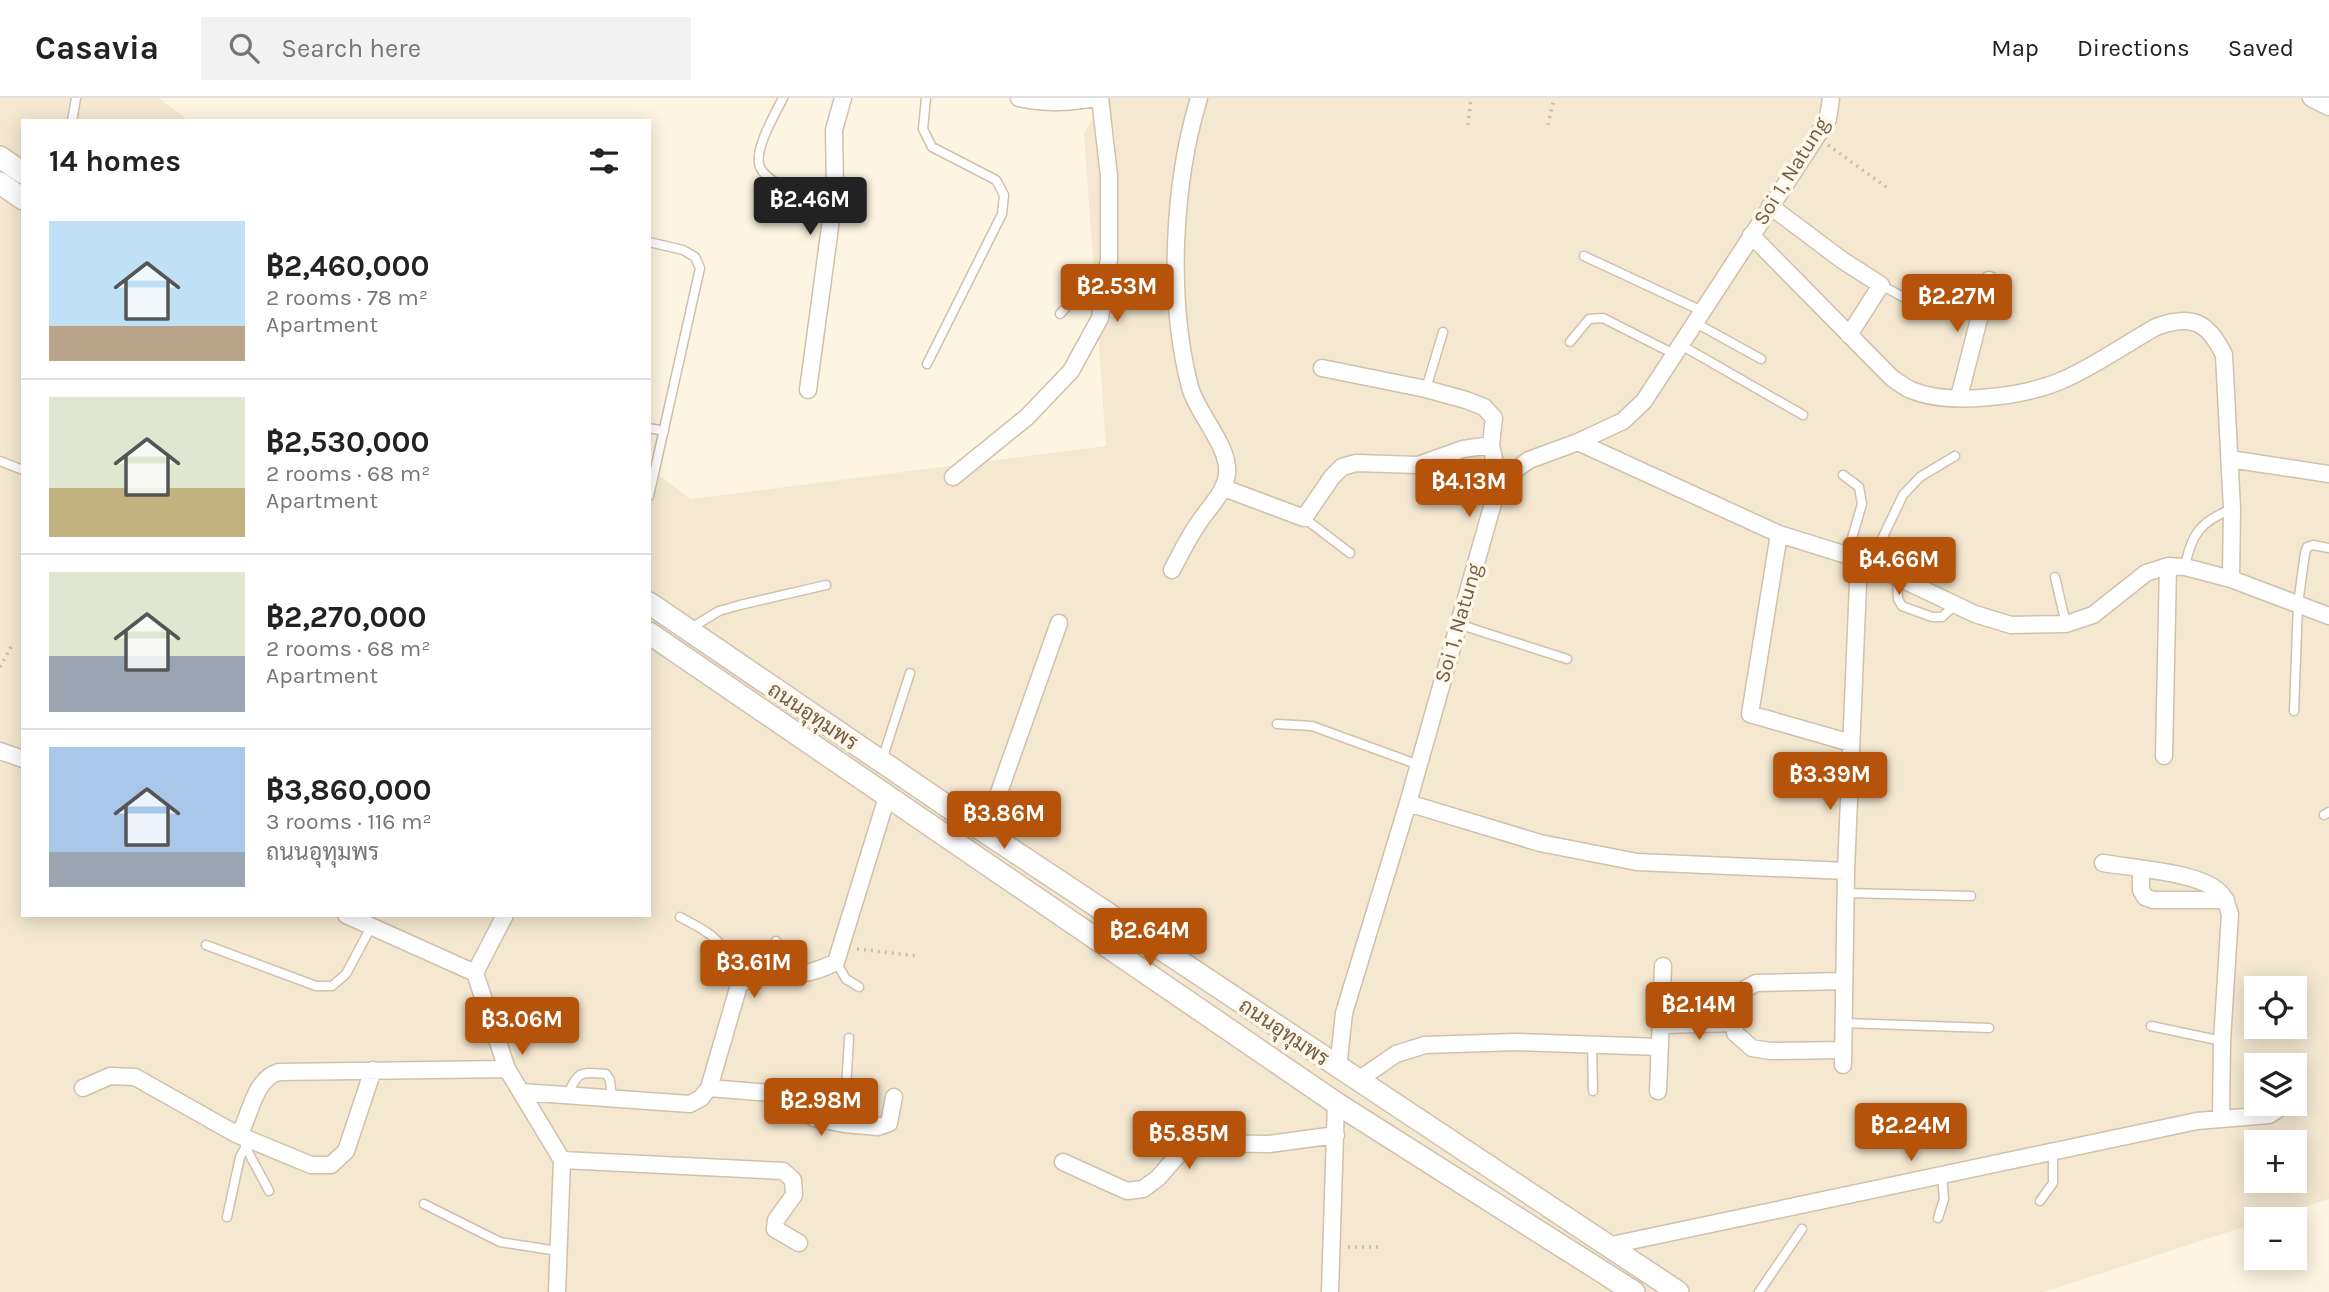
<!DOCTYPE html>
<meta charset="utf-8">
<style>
body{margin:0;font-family:Karla,Sarabun,sans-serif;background:#f2f2f2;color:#222;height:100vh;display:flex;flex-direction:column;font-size:26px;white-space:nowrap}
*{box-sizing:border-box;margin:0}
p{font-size:23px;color:#767676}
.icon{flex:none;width:38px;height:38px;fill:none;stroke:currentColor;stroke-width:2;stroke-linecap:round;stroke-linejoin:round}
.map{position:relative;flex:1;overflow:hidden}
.drawer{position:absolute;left:21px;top:21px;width:630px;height:798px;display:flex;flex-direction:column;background:#fff;border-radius:0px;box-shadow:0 4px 18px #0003}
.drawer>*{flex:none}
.controls{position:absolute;left:2244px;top:878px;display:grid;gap:14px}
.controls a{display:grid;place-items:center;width:63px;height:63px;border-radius:0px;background:#fff;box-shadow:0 4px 18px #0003;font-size:35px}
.price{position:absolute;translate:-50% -60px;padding:0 16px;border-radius:7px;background:#b45309;color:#fff;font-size:23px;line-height:46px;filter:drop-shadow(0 2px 4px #0008)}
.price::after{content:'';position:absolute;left:50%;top:42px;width:21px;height:16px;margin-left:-10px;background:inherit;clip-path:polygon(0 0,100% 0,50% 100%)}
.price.active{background:#222;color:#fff}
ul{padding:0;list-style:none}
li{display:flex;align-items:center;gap:21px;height:175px;padding:0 28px}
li+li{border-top:2px solid #e0e0e0}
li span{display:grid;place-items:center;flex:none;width:196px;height:140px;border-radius:0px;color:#555}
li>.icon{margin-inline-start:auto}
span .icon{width:84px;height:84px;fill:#fffc;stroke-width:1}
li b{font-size:30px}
h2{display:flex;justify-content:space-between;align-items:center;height:84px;padding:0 28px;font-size:30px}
header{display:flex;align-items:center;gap:42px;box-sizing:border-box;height:98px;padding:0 35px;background:#fff;border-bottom:2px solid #e0e0e0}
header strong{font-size:33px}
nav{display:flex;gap:38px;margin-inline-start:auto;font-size:24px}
.search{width:490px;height:63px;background:#f2f2f2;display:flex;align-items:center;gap:18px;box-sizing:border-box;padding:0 24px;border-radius:0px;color:#767676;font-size:26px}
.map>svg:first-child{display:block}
</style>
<header>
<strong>Casavia</strong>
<div class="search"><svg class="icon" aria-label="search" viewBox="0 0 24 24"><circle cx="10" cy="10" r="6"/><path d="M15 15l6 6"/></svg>Search here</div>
<nav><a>Map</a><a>Directions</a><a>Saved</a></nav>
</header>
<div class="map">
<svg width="2329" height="1194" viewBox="0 0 2329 1194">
<rect width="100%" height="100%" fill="#fdf5e2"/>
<path fill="#f4e8d1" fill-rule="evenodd" d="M0 0H159L189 23H23V817H649V370L691 401 1106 348 1084 36 1104 0H2329V1101L2264 1122H2256V1125L2044 1194H0ZM2256 891H2294V929H2256ZM2256 968H2294V1006H2256ZM2256 1045H2294V1083H2256Z"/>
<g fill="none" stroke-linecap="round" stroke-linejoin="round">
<g stroke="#d0c0ac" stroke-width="11">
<path id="service" d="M783 0C775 16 753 53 760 69 764 79 777 85 786 91
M926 0 923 31 932 49 996 82 1004 97 1002 116 927 266
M72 23 76 0
M649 144 683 152 695 159 700 170 649 398
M1584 158 1702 213
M1881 187 1903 199
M1060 216 1105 166
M1694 224 1761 261
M1570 244 1589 221 1603 220 1674 256
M1681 247 1803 317
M1426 291 1443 234
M649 330 664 333
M0 363 23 372
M1843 377 1859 389 1862 406 1847 457
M1304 420 1350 455
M1870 466 1903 397 1920 379 1955 358
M2185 469C2191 436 2201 423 2232 411
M1897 478 1898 501 1902 508 1932 519H1942L1956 506
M2055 479 2066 526
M1458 526 1567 561
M691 530 719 513 740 507 826 487
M2294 613 2298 506 2305 455 2307 449 2313 447 2329 450
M1277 626 1312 628 1419 667
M882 662 910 575
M2324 717 2329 714
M1846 795 1971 798
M680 819C720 840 724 844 739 887
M206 847 316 888H332L346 876 371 829
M836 864 846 881 859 889
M771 873 776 843
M1844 925 1989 930
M2151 928 2222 943
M1592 947 1593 993
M568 996C579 972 580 974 606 976L610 982 612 1001
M844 1026 849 940
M245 1048 269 1093
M2040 1103 2053 1085V1054
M424 1106 500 1144 558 1153
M227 1119 240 1059 250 1041
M1938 1120 1944 1101 1942 1077
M1759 1194 1802 1131"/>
</g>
<g stroke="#d0c0ac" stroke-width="19">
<path id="minor" d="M1019 0C1046 6 1069 5 1096 0
M2311 0 2329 9
M1770 108 1842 162 1881 187 1849 237
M1751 137 1892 280C1898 284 1904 289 1911 292 1949 308 2020 299 2058 284 2089 272 2127 245 2156 229 2191 216 2208 223 2224 257L2232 411 2231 481
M1322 270 1426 291 1466 302 1484 309 1494 320 1491 347 1499 384
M808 292 835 92 834 32 843 0
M1959 299 1989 182
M1578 344 1779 436 1859 461 1975 516 2011 527 2066 526 2093 517 2146 475 2168 468 2185 469 2231 481 2329 518
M2230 361 2329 376
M953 379 1027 319 1071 273 1100 220 1109 161V78L1100 0
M1224 390 1304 420 1332 379 1342 369 1356 365 1418 367 1463 351 1491 347
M1779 436 1750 616 1851 645
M1172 472C1180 457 1188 440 1198 426 1208 410 1225 395 1227 376 1230 348 1197 316 1190 289 1167 201 1173 86 1199 0
M0 653 23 661
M2164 658 2168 468
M1408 705 1540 745 1637 764 1846 773
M985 734 1059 525
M2103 765C2132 770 2195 774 2217 792 2225 798 2227 807 2230 816L2222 943 2221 1020
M2141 771V792L2145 799 2153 802H2226
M346 817 475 875 507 971 562 1062 557 1194
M475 875 505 817
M1661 927 1735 925
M1843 952 1770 953 1752 950 1735 935 1734 906 1740 894 1756 885 1844 883
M1843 967 1846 773 1859 461
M1338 970 1344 915 1408 705 1499 384 1529 362 1578 344 1623 323 1644 303 1828 21 1831 0
M1357 983 1396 956 1425 947 1515 944 1660 949
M83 990 110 978 135 979 236 1036 242 1031C251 1012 256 980 279 974L507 971
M709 990 771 995 798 1006 814 1020 844 1026 878 1029 889 1025 894 999
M1658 993 1663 868
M522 994 690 1006 701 1000 709 990 739 887C773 865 778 881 810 874 819 872 828 868 836 864L887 699
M236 1036 311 1067H331L346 1053 373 972
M562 1062 783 1073 793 1082 794 1097 776 1122 775 1131 799 1145
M1063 1064 1127 1093 1143 1091 1158 1080 1185 1049 1197 1045 1269 1046 1336 1037
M1607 1148 2197 1023 2269 1017 2280 1010 2281 1006
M1330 1194 1336 1005"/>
</g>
<g stroke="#d0c0ac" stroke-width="24">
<path id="tertiary" d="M0 59 23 75
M0 85 23 101
M649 505 985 734 1678 1194
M649 535 1336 1005 1634 1194"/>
</g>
<path stroke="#d7b99d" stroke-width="3.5" stroke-dasharray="2 5" stroke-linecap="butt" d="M1468 27 1471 0
M1548 27 1554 0
M1828 47 1889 91
M0 569 12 547
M857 851 918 858
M1348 1149H1378"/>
<use href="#service" stroke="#fff" stroke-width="8"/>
<use href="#minor" stroke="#fff" stroke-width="16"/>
<use href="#tertiary" stroke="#fff" stroke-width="21"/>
</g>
<g text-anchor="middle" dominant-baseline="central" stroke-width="7" stroke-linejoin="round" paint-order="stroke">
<g font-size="21" fill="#755c48" stroke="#fff8e9">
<text transform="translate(1791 73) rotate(-58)">Soi 1, Natung</text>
<text transform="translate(1458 525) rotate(-74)">Soi 1, Natung</text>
<text transform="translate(813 618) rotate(34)">ถนนอุทุมพร</text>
<text transform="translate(1284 934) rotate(34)">ถนนอุทุมพร</text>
</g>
</g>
</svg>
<div class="controls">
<a><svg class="icon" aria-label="locate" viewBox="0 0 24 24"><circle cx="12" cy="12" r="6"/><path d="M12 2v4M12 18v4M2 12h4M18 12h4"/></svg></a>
<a><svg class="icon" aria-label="layers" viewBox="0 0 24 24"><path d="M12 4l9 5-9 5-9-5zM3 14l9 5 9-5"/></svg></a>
<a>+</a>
<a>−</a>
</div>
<b class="price active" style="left:810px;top:139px">฿2.46M</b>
<b class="price" style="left:1117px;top:226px">฿2.53M</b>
<b class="price" style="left:1957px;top:236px">฿2.27M</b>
<b class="price" style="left:1469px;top:421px">฿4.13M</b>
<b class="price" style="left:1899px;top:499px">฿4.66M</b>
<b class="price" style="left:1830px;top:714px">฿3.39M</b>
<b class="price" style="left:1004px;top:753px">฿3.86M</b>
<b class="price" style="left:1150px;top:870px">฿2.64M</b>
<b class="price" style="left:754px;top:902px">฿3.61M</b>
<b class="price" style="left:1699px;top:944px">฿2.14M</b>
<b class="price" style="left:522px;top:959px">฿3.06M</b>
<b class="price" style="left:821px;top:1040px">฿2.98M</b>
<b class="price" style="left:1911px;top:1065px">฿2.24M</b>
<b class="price" style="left:1189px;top:1073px">฿5.85M</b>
<section class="drawer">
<h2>14 homes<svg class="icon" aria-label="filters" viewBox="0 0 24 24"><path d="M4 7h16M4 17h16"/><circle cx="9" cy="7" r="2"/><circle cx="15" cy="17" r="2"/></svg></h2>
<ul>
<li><span style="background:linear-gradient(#bfe0f5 75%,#b9a48a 0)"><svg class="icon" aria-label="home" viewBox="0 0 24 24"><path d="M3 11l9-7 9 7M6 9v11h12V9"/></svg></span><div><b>฿2,460,000</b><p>2 rooms · 78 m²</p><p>Apartment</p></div></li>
<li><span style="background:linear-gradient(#dfe7d0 65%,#c2b280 0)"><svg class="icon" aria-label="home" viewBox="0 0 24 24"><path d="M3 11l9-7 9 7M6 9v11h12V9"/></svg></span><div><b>฿2,530,000</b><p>2 rooms · 68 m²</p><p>Apartment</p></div></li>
<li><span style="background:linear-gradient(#dfe7d0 60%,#9aa5b1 0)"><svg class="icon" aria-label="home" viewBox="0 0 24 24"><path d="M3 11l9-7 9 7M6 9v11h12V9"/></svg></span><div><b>฿2,270,000</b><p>2 rooms · 68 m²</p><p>Apartment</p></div></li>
<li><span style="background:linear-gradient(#a9c7e8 75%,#9aa5b1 0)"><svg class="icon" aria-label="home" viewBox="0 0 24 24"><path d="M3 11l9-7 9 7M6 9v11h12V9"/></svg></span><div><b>฿3,860,000</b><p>3 rooms · 116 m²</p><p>ถนนอุทุมพร</p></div></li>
</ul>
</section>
</div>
